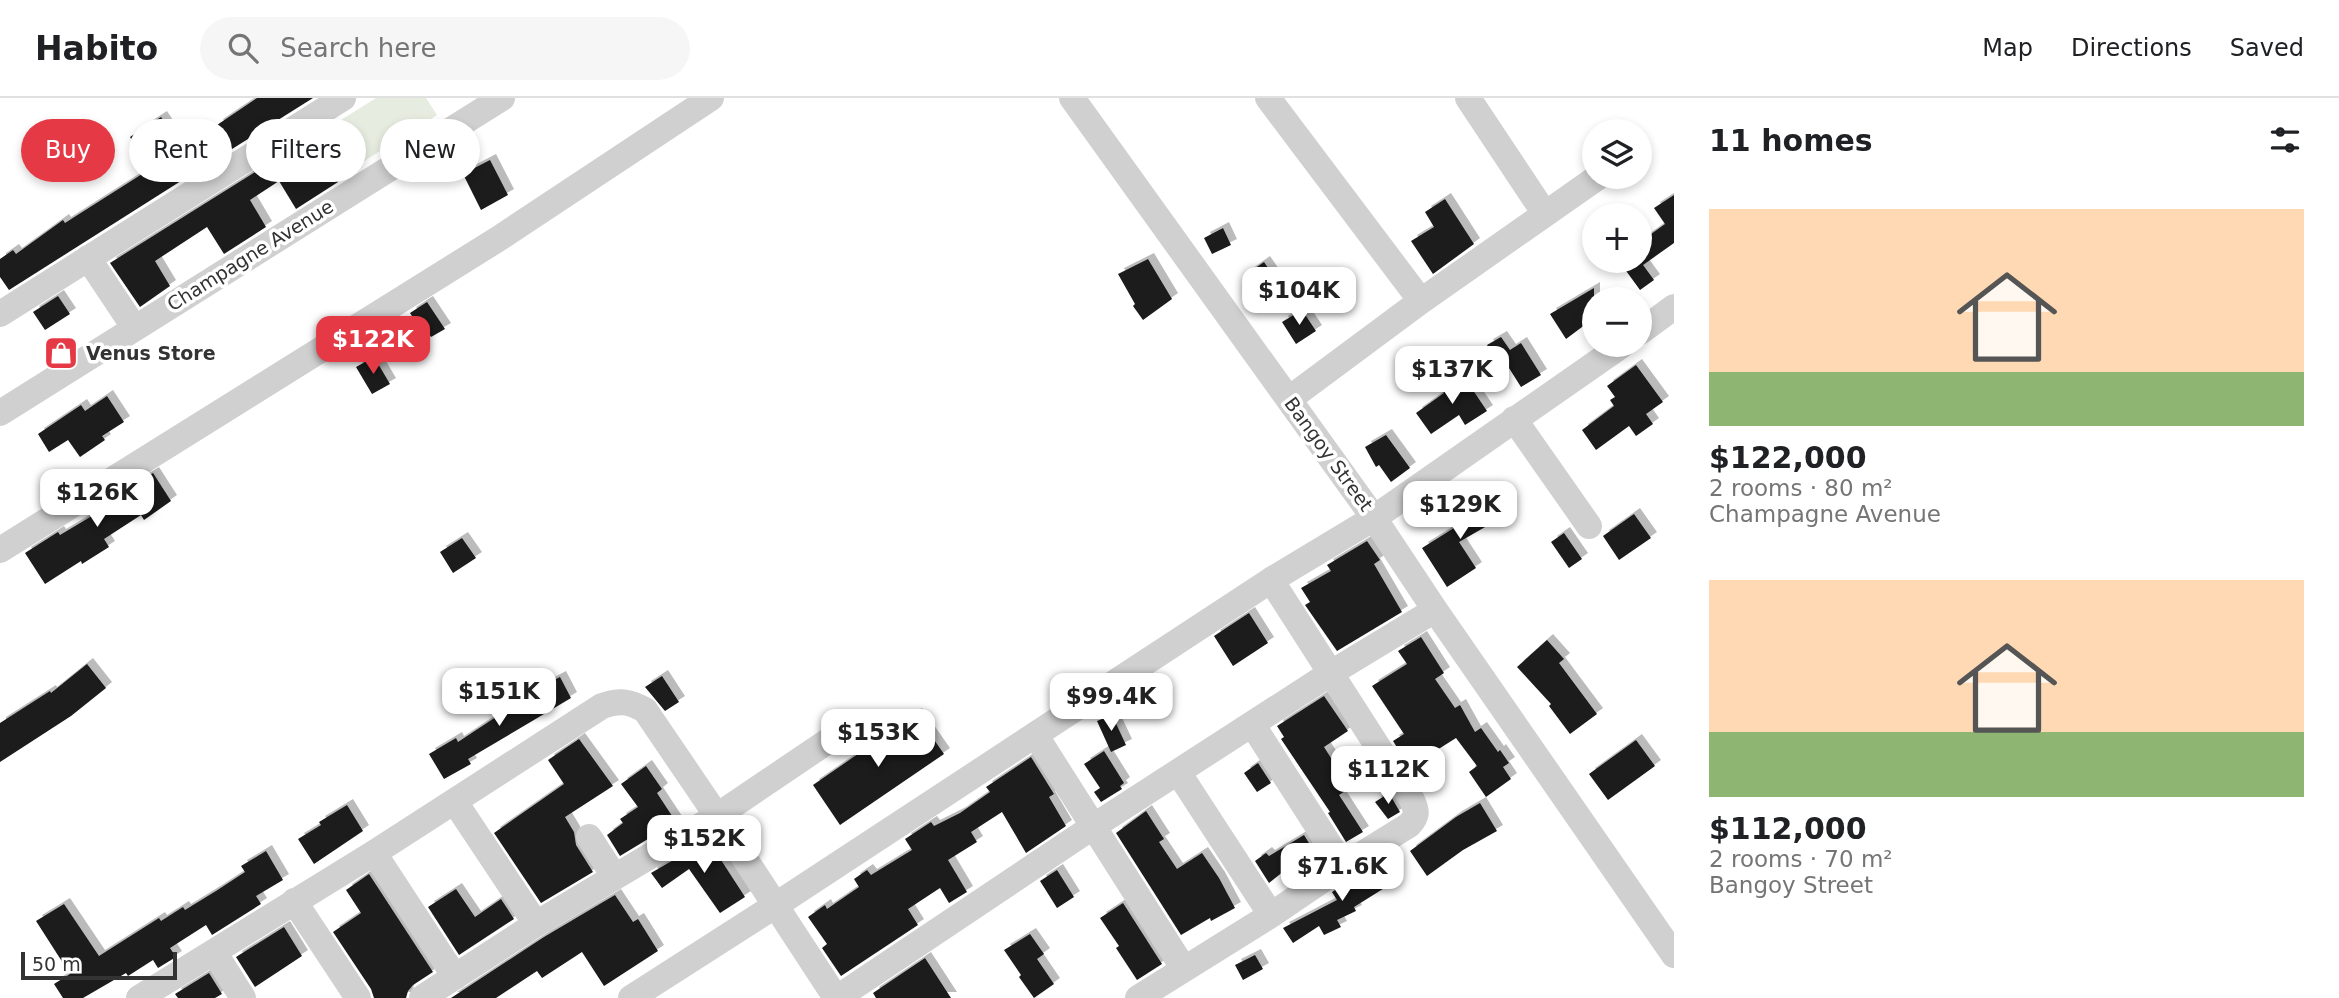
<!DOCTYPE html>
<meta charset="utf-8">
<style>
body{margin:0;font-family:"DejaVu Sans",sans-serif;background:#f6f6f6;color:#202124;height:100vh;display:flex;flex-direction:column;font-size:26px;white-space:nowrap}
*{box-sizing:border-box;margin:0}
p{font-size:23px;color:#757577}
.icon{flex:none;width:38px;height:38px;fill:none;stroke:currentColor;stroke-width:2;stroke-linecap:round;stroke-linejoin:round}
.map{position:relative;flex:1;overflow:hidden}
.drawer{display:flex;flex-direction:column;background:#fff;width:665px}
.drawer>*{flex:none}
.banner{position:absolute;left:21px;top:21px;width:665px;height:63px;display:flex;gap:14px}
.buttons{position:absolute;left:1582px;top:21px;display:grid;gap:14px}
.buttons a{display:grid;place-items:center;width:70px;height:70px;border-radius:50%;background:#fff;box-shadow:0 4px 10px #0003;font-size:35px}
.scale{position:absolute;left:21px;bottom:18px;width:156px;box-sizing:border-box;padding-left:7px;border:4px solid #333;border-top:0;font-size:19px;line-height:24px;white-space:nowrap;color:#333;-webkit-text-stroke:5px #fff;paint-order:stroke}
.price{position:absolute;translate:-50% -60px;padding:0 16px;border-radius:14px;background:#fff;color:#222;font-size:23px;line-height:46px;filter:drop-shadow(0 2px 4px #0008)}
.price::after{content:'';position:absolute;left:50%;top:42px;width:21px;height:16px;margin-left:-10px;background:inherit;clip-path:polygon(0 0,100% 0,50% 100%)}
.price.on{background:#e63946;color:#fff}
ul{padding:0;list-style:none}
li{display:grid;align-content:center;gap:14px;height:371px;padding:0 35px}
li span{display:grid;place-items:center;height:217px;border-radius:0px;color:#555}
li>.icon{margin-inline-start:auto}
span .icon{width:126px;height:126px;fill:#fffc;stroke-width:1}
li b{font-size:30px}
h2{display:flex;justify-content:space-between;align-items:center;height:84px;padding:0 35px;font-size:30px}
.tag{padding:0 24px;border-radius:32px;background:#fff;box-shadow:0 4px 10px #0003;font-size:24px;line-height:63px}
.tag.on{background:#e63946;color:#fff}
header{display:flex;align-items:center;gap:42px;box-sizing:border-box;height:98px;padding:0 35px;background:#fff;border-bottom:2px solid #e0e0e0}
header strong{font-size:33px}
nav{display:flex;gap:38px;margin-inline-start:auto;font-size:24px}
.search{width:490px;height:63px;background:#f6f6f6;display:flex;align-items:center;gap:18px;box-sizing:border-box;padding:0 24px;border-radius:38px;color:#757577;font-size:26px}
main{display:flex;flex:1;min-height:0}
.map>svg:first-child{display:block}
</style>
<header>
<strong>Habito</strong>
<div class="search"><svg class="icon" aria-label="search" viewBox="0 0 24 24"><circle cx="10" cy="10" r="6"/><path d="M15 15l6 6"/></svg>Search here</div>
<nav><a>Map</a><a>Directions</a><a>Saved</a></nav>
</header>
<main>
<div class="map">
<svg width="1674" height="900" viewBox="0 0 1674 900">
<defs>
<filter id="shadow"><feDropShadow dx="6" dy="-6" stdDeviation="0" flood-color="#0004"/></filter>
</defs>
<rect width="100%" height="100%" fill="#fff"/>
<path fill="#e6ecdf" d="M376 0H426L437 17 358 67 333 27Z"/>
<path fill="#1a1a1a" filter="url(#shadow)" d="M257 0H313L232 51 217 27Z
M161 19 182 51 189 47 203 69 9 192 0 179V161L13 152 16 156 63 122 65 125 150 71 130 39Z
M311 39 338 84 296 111 279 83 250 102 266 129 224 156 207 129 155 163 170 188 140 209 110 165Z
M490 62 508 97 481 112 463 76Z
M1674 97V145L1643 167 1654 182 1640 192 1624 170 1633 163H1640V144L1665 126 1654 110Z
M1445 101 1474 146 1433 176 1411 143 1434 129 1425 114Z
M1223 130 1231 147 1212 156 1204 140Z
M1148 161 1172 201 1143 222 1133 208 1135 206 1118 176Z
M1264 164 1275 180 1258 192 1247 176Z
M1594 190V220L1566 241 1550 216Z
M58 198 70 216 45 232 33 214Z
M427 204 445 231 431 239 425 230 421 232 410 215Z
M1302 212 1316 233 1296 246 1282 224Z
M1501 239 1510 252 1521 245 1541 277 1521 289 1502 259 1497 262 1487 247Z
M374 259 390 286 372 296 356 269Z
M1636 267 1663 304 1646 316 1653 326 1636 338 1629 328 1596 352 1582 332 1614 308 1610 302 1615 299 1607 288Z
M1462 276 1487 313 1465 327 1459 317 1431 336 1416 315 1444 295 1441 291Z
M107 298 124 324 102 338 105 342 80 359 68 342 49 354 38 336 81 307 85 313Z
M1386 337 1410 370 1391 384 1379 367 1376 369 1365 349Z
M153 375 171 403 144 422 141 417 104 441 109 449 82 466 81 463 45 486 25 455 58 434 60 437 97 415 95 411Z
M1484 396 1499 421 1459 444 1476 470 1447 489 1422 450 1462 425 1455 413Z
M1634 416 1651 440 1619 462 1603 438Z
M1564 435 1582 461 1569 470 1551 444Z
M462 440 476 460 453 475 440 454Z
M1367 443 1380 462 1374 466 1402 514 1337 553 1305 507 1310 504 1301 490 1331 473 1327 467Z
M1249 515 1268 545 1233 568 1214 538Z
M1421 539 1444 575 1435 581 1455 610 1460 607 1475 634 1481 630 1498 654 1500 652 1509 665 1503 669 1511 681 1486 699 1469 674 1477 668 1456 640 1418 664 1413 657 1405 662 1393 643 1404 636 1372 588 1407 566 1398 553Z
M1547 542 1564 561 1559 565 1597 616 1570 636 1549 608 1551 606 1517 569Z
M87 566 106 590 71 618 0 664V625L50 593 51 595Z
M662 578 679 604 665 613 645 589Z
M560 579 571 600 468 661 471 666 444 681 429 656 456 640 458 644 514 607 540 593 539 590Z
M1324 598 1348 633 1324 649 1350 690 1339 697 1363 734 1346 744 1328 715 1330 714 1281 641 1284 639 1277 628Z
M916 616 944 656 840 727 813 687Z
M1112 617 1126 647 1111 654 1097 623Z
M579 641 613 688 565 719 574 734 576 747 593 774 541 805 494 735 564 686 548 662Z
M1636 642 1655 668 1608 702 1589 676Z
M1104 653 1124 685 1120 688 1122 691 1101 704 1094 694 1100 690 1084 666Z
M1031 659 1054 696 1049 699 1066 728 1026 755 1002 714 971 734 977 744 948 762 967 794 949 805 940 790 908 811 918 827 841 878 822 850 827 846 808 819 825 807 827 811 859 789 854 781 867 772 871 777 912 752 905 741 931 724 934 728 960 715 990 694 986 689Z
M1258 665 1271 685 1257 694 1244 675Z
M646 668 662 691 657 695 676 724 620 758 607 737 623 725 620 721 638 709 621 686Z
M1389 695 1400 714 1388 721 1375 704Z
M1480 705 1497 733 1463 752 1427 778 1410 753 1456 719Z
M347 707 363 733 314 766 298 741 321 727 319 724Z
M1146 713 1164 741 1159 744 1177 771 1202 755 1219 780 1235 810 1211 823 1210 820 1181 837 1116 735Z
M1304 737 1317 758 1297 769 1294 765 1269 785 1255 763 1266 755 1269 758Z
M708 742 745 799 720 815 689 771 662 790 651 775Z
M266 753 283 782 256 798 261 806 212 837 206 827 170 850 176 859 158 870 153 862 128 878 126 875 83 900H63L54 886 70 876 36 823 64 806 99 858 159 820 161 823 183 809 185 812 216 793 245 774 241 768Z
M1381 763 1394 784 1354 809 1356 813 1337 822 1341 829 1324 837 1319 828 1293 845 1283 830 1337 802 1332 794Z
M1057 772 1074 799 1057 810 1040 783Z
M369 776 433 874 413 887 408 893 406 900H374L371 891 333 834 361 815 346 792Z
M456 791 475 819 501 801 514 821 459 857 428 809Z
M615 797 633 824 638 821 658 853 604 888 582 854 542 880 537 873 496 900H451L544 839Z
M1123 805 1162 866 1137 882 1116 850 1119 848 1100 820Z
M284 829 302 858 255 889 236 859Z
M1030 836 1044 856 1037 861 1054 886 1034 900 1019 879 1021 877 1004 852Z
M1255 857 1263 871 1243 882 1235 867Z
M925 860 951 900H876L873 895Z
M209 875 222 896 215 900H178L175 896Z"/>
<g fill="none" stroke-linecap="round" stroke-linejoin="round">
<path stroke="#d0d0d0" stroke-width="26" d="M1072 0 1374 420 1435 512 1674 857
M1268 0 1421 203
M1468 0 1545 116
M88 160 134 229
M0 216 343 0
M1640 234 1674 209
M1289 301 1421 203 1598 79
M0 315 502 0
M1514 321 1589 428
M0 452 498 141 711 0
M1252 626 1343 768
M1036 638 1184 871
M1178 674 1271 817
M455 704 536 826
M589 739 614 778
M374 755 455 879
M294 803 358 900
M214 854 243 900
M139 900 374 755 602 608C620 602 628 603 645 612L717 718 836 900
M422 900 536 826 717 718 828 643
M631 900 776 807 1271 482 1374 420 1622 247
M837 900 1094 728 1331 575 1435 512
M1138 900 1271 817 1343 768 1409 727C1418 718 1417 713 1412 702L1271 482"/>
</g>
<defs>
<g id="shop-square" transform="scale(1.75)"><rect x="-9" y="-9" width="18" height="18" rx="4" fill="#e63946" stroke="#fff"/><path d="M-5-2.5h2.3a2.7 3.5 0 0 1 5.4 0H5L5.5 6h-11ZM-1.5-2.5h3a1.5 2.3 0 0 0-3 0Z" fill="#fff"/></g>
</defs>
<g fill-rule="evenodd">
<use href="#shop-square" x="61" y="255"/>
</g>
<g text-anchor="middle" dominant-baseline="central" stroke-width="7" stroke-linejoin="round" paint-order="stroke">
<g font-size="19" fill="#333" stroke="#fff">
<text transform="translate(250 157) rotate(-32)">Champagne Avenue</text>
<text transform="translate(1329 356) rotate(54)">Bangoy Street</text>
</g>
<g font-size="19" font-weight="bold" fill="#333" stroke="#fff" text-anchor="start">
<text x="86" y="255">Venus Store</text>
</g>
</g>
</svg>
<div class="buttons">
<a><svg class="icon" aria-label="layers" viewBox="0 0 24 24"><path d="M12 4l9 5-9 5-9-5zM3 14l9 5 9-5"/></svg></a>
<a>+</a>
<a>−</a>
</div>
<div class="scale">50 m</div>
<b class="price" style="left:1299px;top:229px">$104K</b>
<b class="price on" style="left:373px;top:278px">$122K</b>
<b class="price" style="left:1452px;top:308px">$137K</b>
<b class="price" style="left:97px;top:431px">$126K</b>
<b class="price" style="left:1460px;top:443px">$129K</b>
<b class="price" style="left:499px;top:630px">$151K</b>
<b class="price" style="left:1111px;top:635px">$99.4K</b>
<b class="price" style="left:878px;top:671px">$153K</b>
<b class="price" style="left:1388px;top:708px">$112K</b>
<b class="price" style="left:704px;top:777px">$152K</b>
<b class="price" style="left:1342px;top:805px">$71.6K</b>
<div class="banner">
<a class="tag on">Buy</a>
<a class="tag">Rent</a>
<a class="tag">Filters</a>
<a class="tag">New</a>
</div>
</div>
<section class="drawer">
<h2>11 homes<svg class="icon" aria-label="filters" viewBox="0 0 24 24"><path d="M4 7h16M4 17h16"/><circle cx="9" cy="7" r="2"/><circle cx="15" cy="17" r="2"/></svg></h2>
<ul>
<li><span style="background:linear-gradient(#ffd9b3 75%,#8fb573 0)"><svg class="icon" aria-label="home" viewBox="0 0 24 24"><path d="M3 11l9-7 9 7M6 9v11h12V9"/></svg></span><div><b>$122,000</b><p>2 rooms · 80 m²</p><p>Champagne Avenue</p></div></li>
<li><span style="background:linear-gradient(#ffd9b3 70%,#8fb573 0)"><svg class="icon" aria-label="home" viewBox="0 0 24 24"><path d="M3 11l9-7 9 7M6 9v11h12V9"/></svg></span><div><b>$112,000</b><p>2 rooms · 70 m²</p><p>Bangoy Street</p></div></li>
</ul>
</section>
</main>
